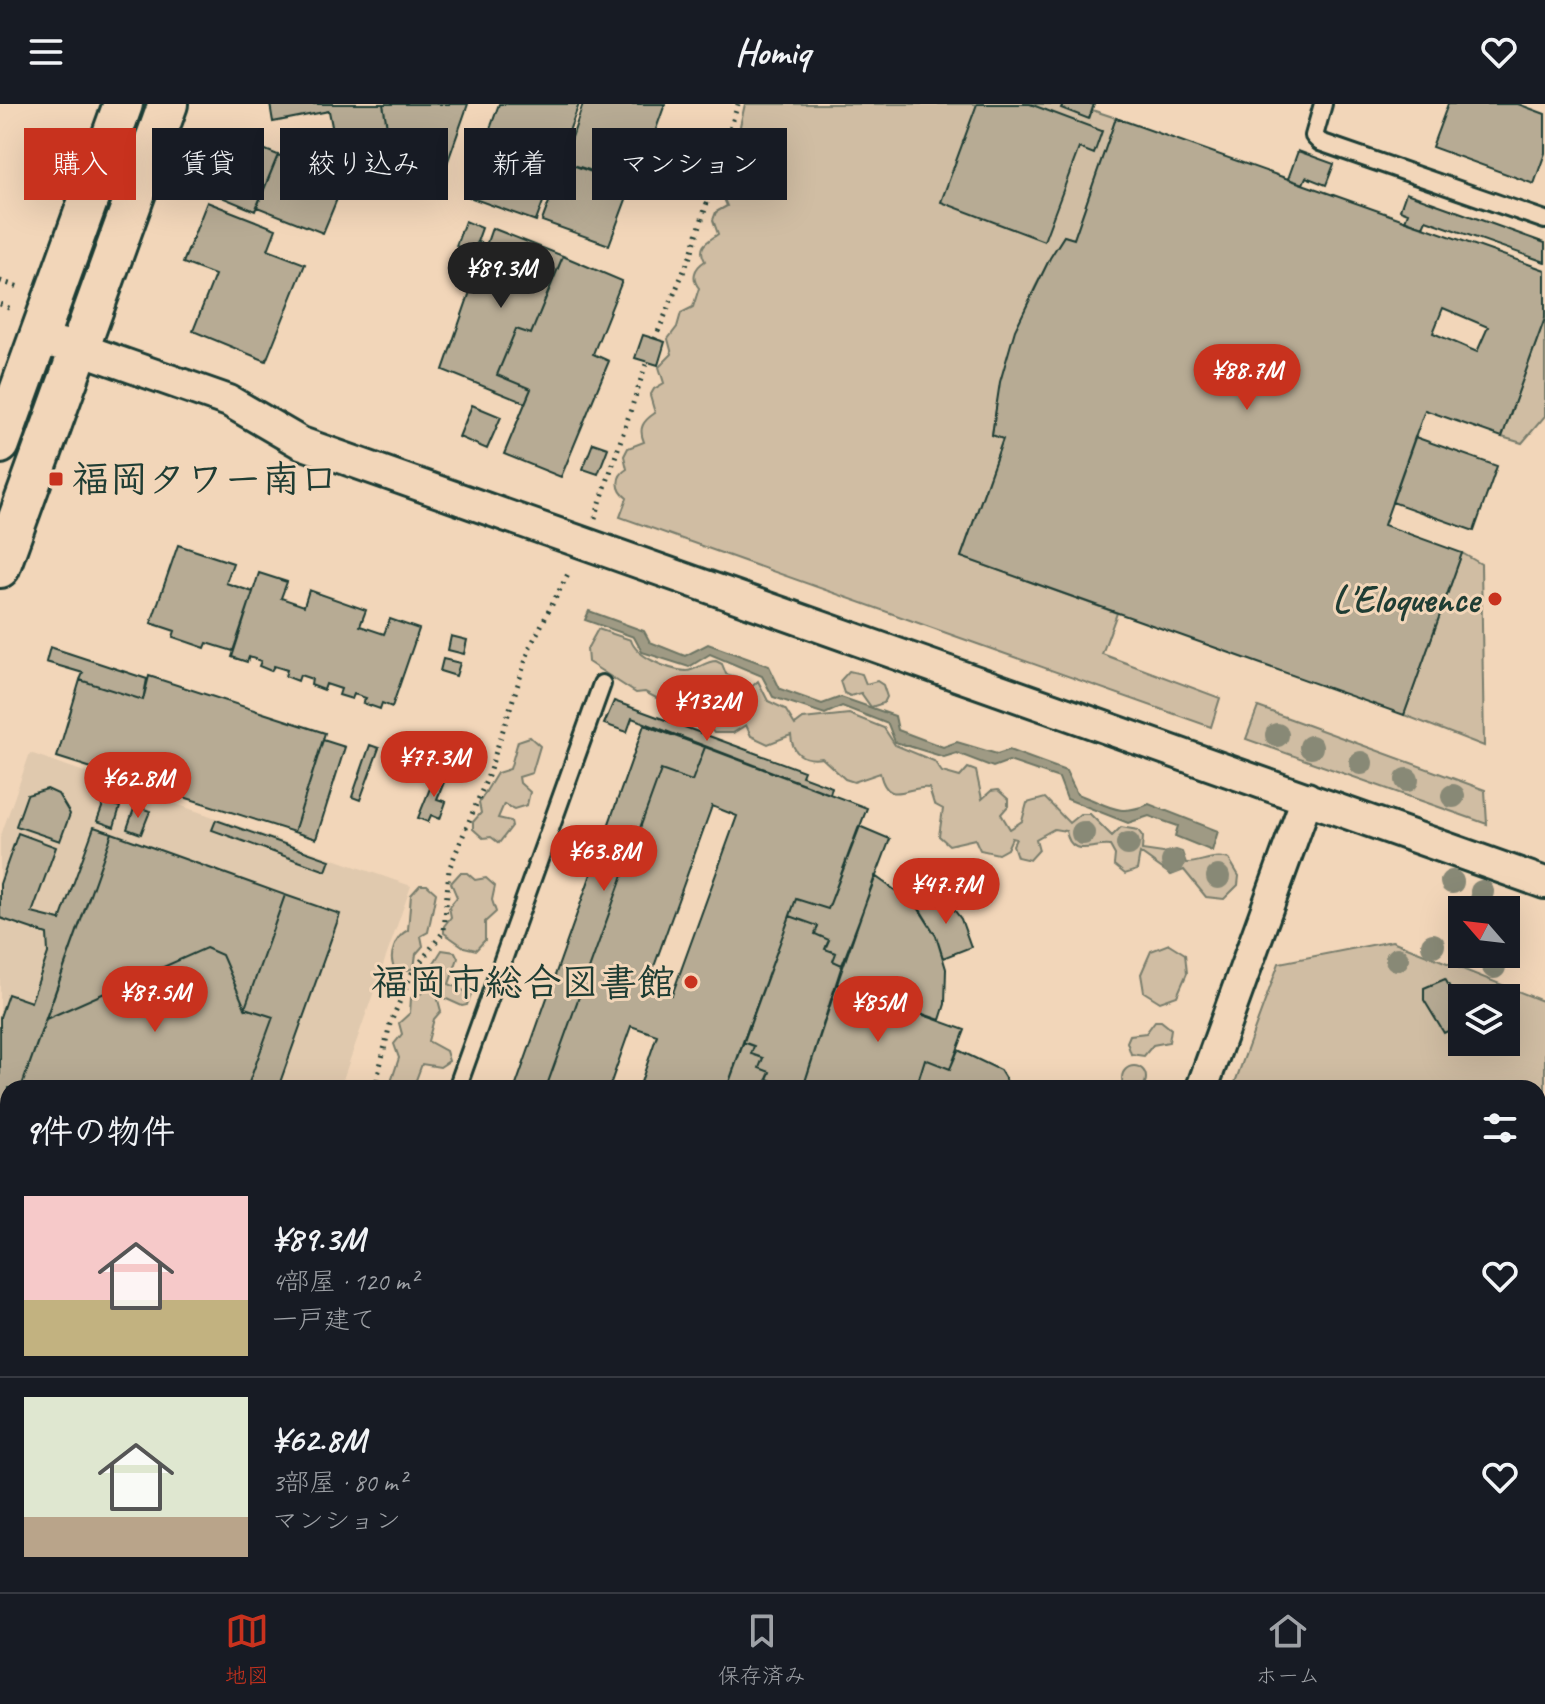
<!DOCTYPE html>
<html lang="ja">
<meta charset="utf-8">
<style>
body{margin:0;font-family:Caveat,"Klee One",sans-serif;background:#20242c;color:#f1f3f6;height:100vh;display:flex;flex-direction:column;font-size:30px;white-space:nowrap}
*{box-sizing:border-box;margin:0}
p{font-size:26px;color:#9ea1a6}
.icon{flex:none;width:44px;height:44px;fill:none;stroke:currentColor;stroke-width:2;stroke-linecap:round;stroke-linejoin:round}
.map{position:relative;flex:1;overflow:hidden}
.side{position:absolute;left:0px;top:976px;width:1546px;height:512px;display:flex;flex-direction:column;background:#171b24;border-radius:24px 24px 0 0;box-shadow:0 8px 32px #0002}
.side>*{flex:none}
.hud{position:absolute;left:24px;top:24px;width:800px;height:72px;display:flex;gap:16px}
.needle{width:52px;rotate:298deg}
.controls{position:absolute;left:1448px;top:792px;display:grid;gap:16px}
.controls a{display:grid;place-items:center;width:72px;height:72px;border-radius:0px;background:#171b24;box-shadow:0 8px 32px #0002;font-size:40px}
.price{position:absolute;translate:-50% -68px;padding:0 18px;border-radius:28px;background:#c8321e;color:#fff;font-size:26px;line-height:52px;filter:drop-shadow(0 2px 4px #0008)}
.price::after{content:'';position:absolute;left:50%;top:48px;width:24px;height:18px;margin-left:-12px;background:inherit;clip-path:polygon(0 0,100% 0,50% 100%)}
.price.active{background:#222;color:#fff}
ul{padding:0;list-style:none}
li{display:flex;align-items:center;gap:24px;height:200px;padding:0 24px}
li+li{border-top:2px solid #363941}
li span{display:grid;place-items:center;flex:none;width:224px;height:160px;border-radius:0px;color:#555}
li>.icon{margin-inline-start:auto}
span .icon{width:96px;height:96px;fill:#fffc;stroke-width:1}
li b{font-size:34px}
h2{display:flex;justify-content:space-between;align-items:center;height:96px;padding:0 24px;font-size:34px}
.pill{padding:0 28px;border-radius:0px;background:#171b24;box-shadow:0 8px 32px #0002;font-size:28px;line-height:72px}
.pill.active{background:#c8321e;color:#fff}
header{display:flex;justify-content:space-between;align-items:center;height:104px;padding:0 24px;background:#171b24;font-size:36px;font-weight:700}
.menu{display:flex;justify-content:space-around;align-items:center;height:112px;border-top:2px solid #363941;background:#171b24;font-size:22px;color:#9ea1a6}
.menu a{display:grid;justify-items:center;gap:4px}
.menu .active{color:#c8321e}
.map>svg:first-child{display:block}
</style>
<header><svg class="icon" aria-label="menu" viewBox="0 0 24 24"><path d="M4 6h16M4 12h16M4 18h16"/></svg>Homiq<svg class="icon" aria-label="heart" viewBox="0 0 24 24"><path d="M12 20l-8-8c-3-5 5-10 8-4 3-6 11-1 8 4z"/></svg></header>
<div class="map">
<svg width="1545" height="1488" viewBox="0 0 1545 1488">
<rect width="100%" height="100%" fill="#f2d6b9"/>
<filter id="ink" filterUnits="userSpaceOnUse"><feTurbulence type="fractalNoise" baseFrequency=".0125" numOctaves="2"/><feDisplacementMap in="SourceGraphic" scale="16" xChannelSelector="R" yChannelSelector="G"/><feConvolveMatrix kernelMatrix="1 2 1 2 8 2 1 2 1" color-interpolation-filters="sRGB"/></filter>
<g filter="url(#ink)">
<path fill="#e0c9ae" d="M30 649 411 782 340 984H8V1375L0 1372V734Z
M0 1418 8 1421V1480H164L161 1488H0Z"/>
<path fill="#d0bda3" stroke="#787d6c" stroke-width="2" fill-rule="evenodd" d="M141 0H147L74 202 68 200Z
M745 0H1094L1092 6 1116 14 1074 135 1064 132C1024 194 1002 257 992 330L1003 335 961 453 1117 509 1102 550 1220 594 1211 623 620 413 627 394C616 386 615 372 627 365L624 352 628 344 644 338C638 324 643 317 655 309L650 292 654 285 664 279 659 263 672 250 668 235 677 223 681 209 693 203 699 184C691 174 694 164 705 157 696 141 709 137 718 130L713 116 716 108 727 102C721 91 725 82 735 77L731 65 745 34 740 22Z
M1545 214V312L1522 339 1502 333Z
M1462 449 1481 460 1484 642 1404 611Z
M598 525 631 536C636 553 669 566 686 567 696 567 705 557 716 557L722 560 726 570 740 574 748 586 758 577 768 597 785 605 795 621 803 615 849 610 884 624 895 641 934 657 942 668 960 673 968 664 976 667 982 695 991 687 998 686 1008 695V702L1001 710 1010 725 1022 717 1027 699 1045 694 1069 719 1080 710H1090L1112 732 1121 723 1138 726 1143 733 1142 746 1163 749 1176 746 1182 748 1186 759C1202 759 1213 750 1229 755L1239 772 1238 781 1224 795 1206 793 1184 766 1171 771 1140 749 1137 766 1125 770 1114 761 1115 751 1110 742C1092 740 1071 755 1066 727L1054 725 1036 735 1039 746 1030 756 1017 753 1013 741 1016 735 1012 734 1007 745 998 750 980 746 975 735 949 741 939 732 943 705 934 700 929 684C909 680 888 705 880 669L854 678 845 675 822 654C804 657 792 650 791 631L768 640 751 632 746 621 733 629H714L703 615 690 607H681L645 588 636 589 588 558 587 545Z
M849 567 862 570 866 580 877 577 883 581 887 593 884 599 871 603 861 589 850 592 844 589 840 577Z
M1258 603 1485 686 1487 720 1246 635Z
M530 633 540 642 532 669 519 673 520 679 530 688 527 701 514 705 504 700 498 714 511 717 512 722 499 739 491 733 483 734 473 725V718L481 709 479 699 497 669 510 665 518 637Z
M460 769H467L475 776 486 774 495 782 492 796 496 808 485 818V836L476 846 464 843 444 829V822L451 813 449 803 457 793 451 779Z
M420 781H427L436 789 428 828 421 832 423 842 416 850 414 864 401 868 395 865C387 853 396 832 408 826L411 791Z
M1392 837 1545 898V1488H1044L1048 1480H1538V984H1233L1279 859ZM1462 894H1506V938H1462Z
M1169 840 1185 850 1187 869 1177 892 1160 898 1144 888 1141 870 1151 847Z
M442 846 455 848 458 854 449 880 471 890 467 901 462 902 442 893 438 896 441 907 434 915 428 937 446 947 449 957 440 963 422 960 413 984H389L399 954 394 940 402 930 399 919 410 909 411 894 422 889 420 881Z
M1155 917H1161L1171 925 1169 938 1153 941 1144 952 1131 950 1127 938 1130 931 1146 929Z
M1122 974a12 12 0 1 1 24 0a12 12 0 1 1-24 0Z
M280 1480H490L491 1488H277Z
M565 1480H711L708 1488H566Z
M890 1480H949L953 1488H869Z"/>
<path fill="#9f9a84" stroke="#6c7564" stroke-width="2" d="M589 507 644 527 650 538 685 552 708 540 769 562 780 585 822 600 841 593 895 612 898 626 943 643 957 638 997 650 1009 646 1066 667 1077 690C1108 700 1116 714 1149 700L1218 727 1212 747 1175 732 1178 722 1149 712 1128 719 1067 695 1059 674 1009 657 993 663 957 649 944 653 895 638 888 620 842 602 825 610 773 593 762 572 710 550 689 563 642 548 634 533 585 516Z"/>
<path fill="#b7ab94" stroke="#1f3d34" stroke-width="2" fill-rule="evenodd" d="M270 0H383L391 45 351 53 350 46 337 48 329 7 273 18Z
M383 0H468L442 74 374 49 391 45Z
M499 0H579L536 117 466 92Z
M583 0H665L636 81 564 58Z
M977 0H1030L1102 27 1094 50 1079 44 1044 137 941 98Z
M1063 0H1094L1089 15 1061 4Z
M1448 0H1518L1545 10V49L1534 80 1432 43Z
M1116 14 1545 166V214L1502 333 1425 306 1384 421 1462 449 1404 611 961 453 1003 335 992 331 1000 278 1015 226 1050 154 1064 132 1074 135ZM1443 204 1488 223 1477 248 1433 229Z
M224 29 278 51 255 107 207 87 217 61 212 59Z
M1298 47 1334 60 1326 81 1306 73 1303 80 1288 75Z
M278 51 344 78 323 129 257 103Z
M564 58 631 82 609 141 542 117Z
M1406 89 1545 139V158L1426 116 1423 123 1405 117 1408 109 1400 106Z
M207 98 276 125 268 146 305 160 266 257 193 227 215 171 183 159Z
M465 117 482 124 477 138 482 139 479 151 456 142Z
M492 124 563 152 531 230 516 225 497 271 531 285 525 299 443 266Z
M563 152 622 177 593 250 609 257 561 373 504 350 531 285 497 271 516 225 531 230Z
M643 231 665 238 658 261 635 254Z
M472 301 501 313 487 345 459 333Z
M1415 333 1497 362 1474 427 1392 398Z
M593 339 608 344 598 370 583 365Z
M178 441 233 459 226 479 253 488 233 547 207 539 205 544 173 533 175 527 151 519Z
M259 469 287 478 281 494 304 502 309 486 366 506 360 522 384 530 390 515 419 525 392 603 382 599 380 605 363 599 366 594 354 590 352 595 339 591 341 585 326 580 324 586 311 581 312 575 300 571 298 577 285 572 287 566 274 562 271 567 259 562 261 557 249 553 247 558 232 553Z
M451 532 467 536 464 550 448 546Z
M50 543 147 575 143 596 80 576 83 569 46 558Z
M443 555 460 559 456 572 440 567Z
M149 572 325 629 294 728 57 653 80 576 143 596Z
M614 597 804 667 802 672 832 683 830 690 632 614 627 628 604 620Z
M644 621 705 643 692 677 661 666 546 984H515Z
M323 636 345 643 316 735 294 728Z
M370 641 379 644 360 696 352 693Z
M705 643 867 704 828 805 796 795 727 984H639L657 931 631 922 609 984H546L661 666 692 677ZM712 702 737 712 672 891 647 882Z
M437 667 447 671 437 695 446 698 440 715 431 711 428 718 418 714Z
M47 685 58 690 70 710 60 737 16 722 27 691Z
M104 698 120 703 114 723 97 717Z
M135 702 150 707 141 730 127 725Z
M216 716 330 756 326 767 212 726Z
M859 722 890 735 842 861 833 857 836 849 825 845 829 836 815 830 818 822 790 812 796 795 828 805Z
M94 723 112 729 21 984H8V1021L0 1043V913L8 890 31 898 48 849 47 830 0 814V780L18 729 56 743 32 809 60 816Z
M112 729 285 791 245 904 222 851 206 844 46 915Z
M875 772 917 802 936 832 946 865 945 900 940 916 837 880Z
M285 791 340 810 278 984H247L273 913 245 904Z
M943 791 961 815 971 843 943 854 936 832 919 804Z
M790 812 818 822 815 830 829 836 825 845 836 849 833 857 842 861 803 984H790L767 975 770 968 759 964 763 954 751 950 754 942 743 938Z
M206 844 222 851 245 904 273 913 247 984H21L46 915Z
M1445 875 1461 902 1462 920 1444 929 1424 896V884Z
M837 880 965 926 950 965 925 955 916 984H803Z
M743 938 754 942 751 950 763 954 759 964 770 968 767 975 790 984H727Z
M958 946 1000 966 1011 984H916L925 955 950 965Z
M8 1021V1158L0 1155V1043Z
M0 1155 8 1158V1235L0 1232Z
M0 1432 8 1435V1460L0 1457Z
M0 1457 8 1460 5 1488H0Z
M22 1480H92L114 1488H19Z
M92 1480H126L123 1488Z
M325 1480H454L455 1481 435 1488H327Z
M577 1480H671L646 1488H580Z"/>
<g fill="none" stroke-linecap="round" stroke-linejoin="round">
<g stroke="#1f3d34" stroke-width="22">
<path id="service" d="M1323 0 1314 32 1320 38 1545 116
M457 984 602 580
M261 1488 264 1480"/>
</g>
<g stroke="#1f3d34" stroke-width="36">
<path id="minor" d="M37 235 78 244 229 297 301 339 1545 779
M1202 984 1307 694
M1011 1488 1015 1480"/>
</g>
<g stroke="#1f3d34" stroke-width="44">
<path id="tertiary" d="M0 340 123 0
M0 464 168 0"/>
</g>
<path stroke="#1f3d34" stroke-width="5" stroke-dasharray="2 6" stroke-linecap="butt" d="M57 34 74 39
M0 177 22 184
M0 200 13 206
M655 235 691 150 738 0
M595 414 647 257
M375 984 390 920 412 869 444 827 449 765 488 672 530 543 570 466
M194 1488 195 1480"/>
<use href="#service" stroke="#f2d6b9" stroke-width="16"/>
<use href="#minor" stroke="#f2d6b9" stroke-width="30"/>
<use href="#tertiary" stroke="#f2d6b9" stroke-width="38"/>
</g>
<g fill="#888976">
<circle cx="1277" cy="631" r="12"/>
<circle cx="1311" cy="643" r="12"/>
<circle cx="1361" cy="659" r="12"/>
<circle cx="1407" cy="676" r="12"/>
<circle cx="1453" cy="692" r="12"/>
<circle cx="1083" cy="729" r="12"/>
<circle cx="1128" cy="740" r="12"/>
<circle cx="1173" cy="758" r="12"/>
<circle cx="1218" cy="773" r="12"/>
<circle cx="1452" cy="778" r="12"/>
<circle cx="1482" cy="788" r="12"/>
<circle cx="1433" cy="841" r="12"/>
<circle cx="1397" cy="855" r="12"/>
<circle cx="1494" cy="863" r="12"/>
</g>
</g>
<g fill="#c8321e" stroke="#f2d6b9" stroke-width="3">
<rect x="48" y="367" width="16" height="16" rx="4"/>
<circle cx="1495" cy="495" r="8"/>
<circle cx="691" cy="878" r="8"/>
</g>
<g text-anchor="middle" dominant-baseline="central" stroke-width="6" stroke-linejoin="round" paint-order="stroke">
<g font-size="38" font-weight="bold" fill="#1f3d34" stroke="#f2d6b9" text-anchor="end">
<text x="72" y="375" text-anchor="start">福岡タワー南口</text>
<text x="1479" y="495">L'Eloquence</text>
<text x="675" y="878">福岡市総合図書館</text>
</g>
</g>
</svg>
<div class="controls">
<a><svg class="needle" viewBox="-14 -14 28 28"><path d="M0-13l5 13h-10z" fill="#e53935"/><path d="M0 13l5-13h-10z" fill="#9ea1a6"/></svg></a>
<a><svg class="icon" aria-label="layers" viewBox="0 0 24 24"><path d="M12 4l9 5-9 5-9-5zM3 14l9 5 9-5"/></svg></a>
</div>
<b class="price active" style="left:501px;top:206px">¥89.3M</b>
<b class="price" style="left:1247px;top:308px">¥88.7M</b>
<b class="price" style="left:707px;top:639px">¥132M</b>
<b class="price" style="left:434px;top:695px">¥77.3M</b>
<b class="price" style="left:138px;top:716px">¥62.8M</b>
<b class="price" style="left:604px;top:789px">¥63.8M</b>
<b class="price" style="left:946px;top:822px">¥47.7M</b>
<b class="price" style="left:155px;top:930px">¥87.5M</b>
<b class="price" style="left:878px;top:940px">¥85M</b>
<div class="hud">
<a class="pill active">購入</a>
<a class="pill">賃貸</a>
<a class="pill">絞り込み</a>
<a class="pill">新着</a>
<a class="pill">マンション</a>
</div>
<section class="side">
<h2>9件の物件<svg class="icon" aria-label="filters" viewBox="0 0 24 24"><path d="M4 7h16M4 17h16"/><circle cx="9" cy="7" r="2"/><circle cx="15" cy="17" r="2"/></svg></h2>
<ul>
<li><span style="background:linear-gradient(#f6c9c9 65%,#c2b280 0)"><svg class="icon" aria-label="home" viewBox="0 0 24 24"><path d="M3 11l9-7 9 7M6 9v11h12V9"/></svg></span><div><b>¥89.3M</b><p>4部屋 · 120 m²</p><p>一戸建て</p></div><svg class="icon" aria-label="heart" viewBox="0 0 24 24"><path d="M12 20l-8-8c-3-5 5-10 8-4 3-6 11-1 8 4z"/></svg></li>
<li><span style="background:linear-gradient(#dfe7d0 75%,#b9a48a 0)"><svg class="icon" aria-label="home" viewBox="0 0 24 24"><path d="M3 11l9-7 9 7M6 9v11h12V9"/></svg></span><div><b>¥62.8M</b><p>3部屋 · 80 m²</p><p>マンション</p></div><svg class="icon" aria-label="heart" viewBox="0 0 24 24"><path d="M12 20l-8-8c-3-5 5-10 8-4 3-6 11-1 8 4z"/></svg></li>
</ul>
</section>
</div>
<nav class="menu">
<a class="active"><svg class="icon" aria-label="map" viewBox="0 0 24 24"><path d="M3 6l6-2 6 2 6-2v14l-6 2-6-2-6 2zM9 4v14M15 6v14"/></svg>地図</a>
<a><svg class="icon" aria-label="saved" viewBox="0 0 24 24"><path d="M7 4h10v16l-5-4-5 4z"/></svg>保存済み</a>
<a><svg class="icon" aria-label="home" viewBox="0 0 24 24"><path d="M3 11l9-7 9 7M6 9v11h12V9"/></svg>ホーム</a>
</nav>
